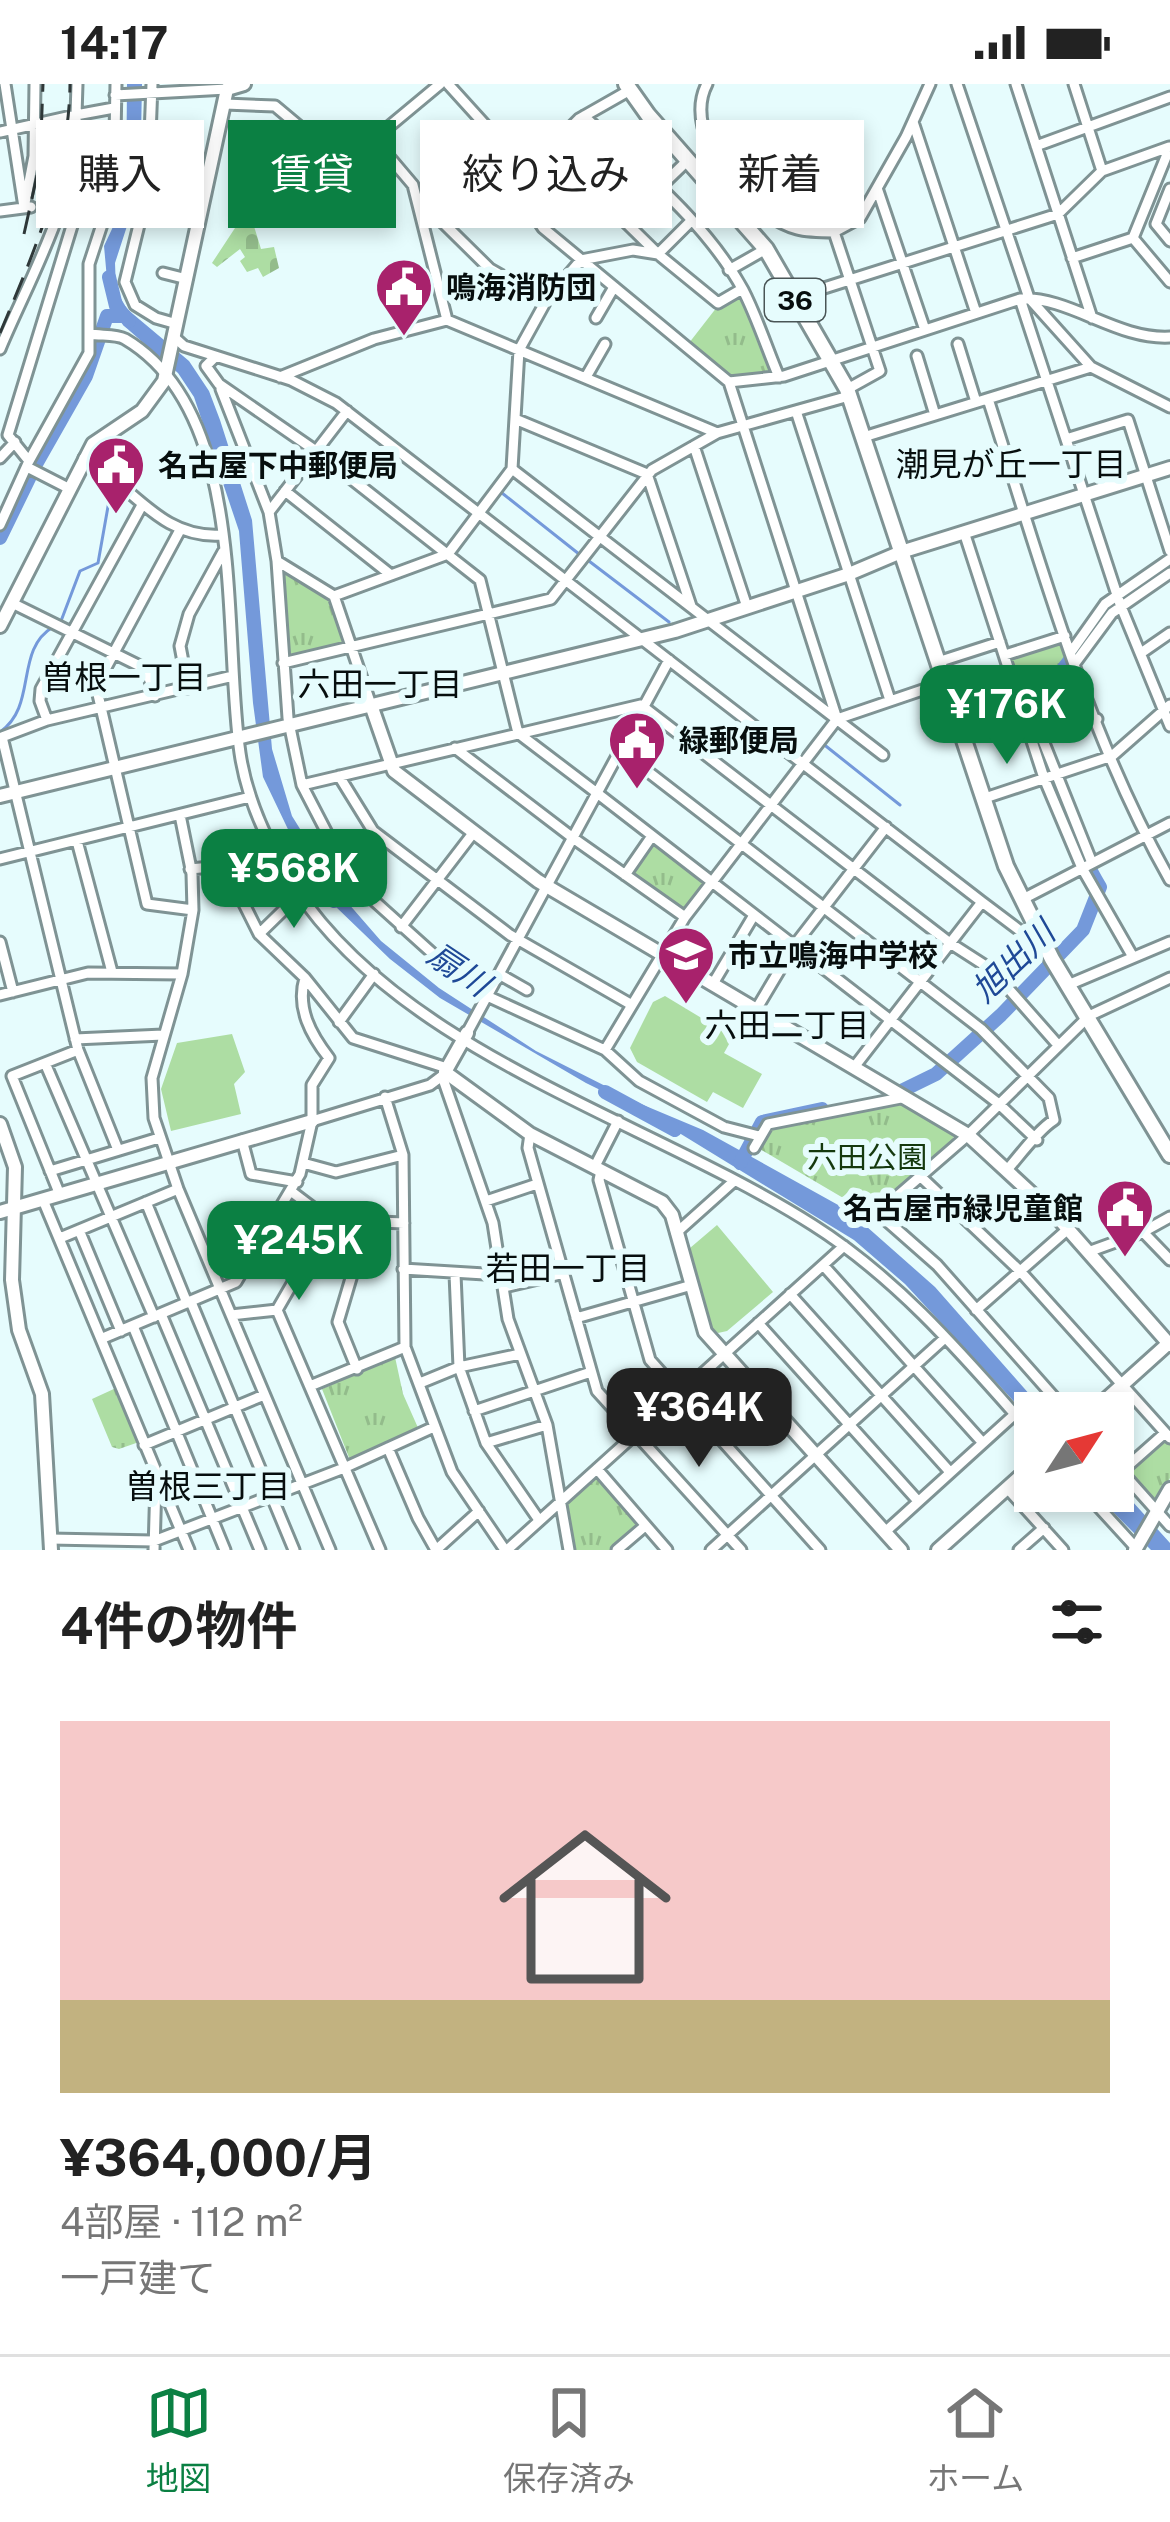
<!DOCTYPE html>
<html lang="ja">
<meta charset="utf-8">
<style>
body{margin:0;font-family:"Public Sans","Noto Sans JP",sans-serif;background:#f6f6f6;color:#222;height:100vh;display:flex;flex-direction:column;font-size:45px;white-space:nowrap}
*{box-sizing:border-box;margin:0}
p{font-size:39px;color:#767676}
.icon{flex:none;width:66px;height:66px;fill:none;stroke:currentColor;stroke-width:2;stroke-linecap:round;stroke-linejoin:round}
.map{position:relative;height:1466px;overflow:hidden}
.sheet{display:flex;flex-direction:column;background:#fff;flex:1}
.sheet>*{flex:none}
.top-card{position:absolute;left:36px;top:36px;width:1098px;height:108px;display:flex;gap:24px}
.needle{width:78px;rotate:54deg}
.controls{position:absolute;left:1014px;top:1308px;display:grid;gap:24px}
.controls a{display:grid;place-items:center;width:120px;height:120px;border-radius:0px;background:#fff;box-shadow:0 6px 18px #0003;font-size:60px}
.price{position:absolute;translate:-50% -102px;padding:0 27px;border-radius:24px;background:#0b8043;color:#fff;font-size:39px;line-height:78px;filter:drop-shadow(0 3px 6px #0008)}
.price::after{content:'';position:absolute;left:50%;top:72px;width:36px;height:27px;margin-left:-18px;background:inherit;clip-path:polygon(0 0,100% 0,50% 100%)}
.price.selected{background:#222;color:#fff}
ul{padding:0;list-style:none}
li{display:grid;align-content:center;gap:24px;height:636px;padding:0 60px}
li span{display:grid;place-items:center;height:372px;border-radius:0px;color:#555}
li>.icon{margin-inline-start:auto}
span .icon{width:216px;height:216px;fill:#fffc;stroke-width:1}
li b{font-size:51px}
h2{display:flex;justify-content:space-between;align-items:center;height:144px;padding:0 60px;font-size:51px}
.chip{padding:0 42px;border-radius:0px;background:#fff;box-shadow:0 6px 18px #0003;font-size:42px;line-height:108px}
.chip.selected{background:#0b8043;color:#fff}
.status{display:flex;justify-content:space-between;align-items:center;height:84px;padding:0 60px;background:#fff;direction:ltr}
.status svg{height:33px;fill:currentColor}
.dock{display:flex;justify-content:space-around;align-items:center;height:168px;border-top:3px solid #e0e0e0;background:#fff;font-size:33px;color:#767676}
.dock a{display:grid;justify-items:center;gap:6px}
.dock .selected{color:#0b8043}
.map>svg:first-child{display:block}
</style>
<div class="status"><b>14:17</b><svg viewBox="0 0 49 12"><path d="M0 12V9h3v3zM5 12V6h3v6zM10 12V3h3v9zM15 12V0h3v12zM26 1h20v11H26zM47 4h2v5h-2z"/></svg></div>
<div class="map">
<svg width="1170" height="1466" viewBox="0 0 1170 1466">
<defs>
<pattern id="grass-tufts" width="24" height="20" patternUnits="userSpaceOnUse" patternTransform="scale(3)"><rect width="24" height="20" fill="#addda3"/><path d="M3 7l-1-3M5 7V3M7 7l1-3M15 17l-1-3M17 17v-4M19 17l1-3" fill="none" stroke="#93bc8b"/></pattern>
<pattern id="cemetery-stones" width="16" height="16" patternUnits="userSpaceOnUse" patternTransform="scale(3)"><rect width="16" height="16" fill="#addda3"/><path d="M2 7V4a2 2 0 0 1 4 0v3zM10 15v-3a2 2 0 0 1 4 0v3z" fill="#93bc8b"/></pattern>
</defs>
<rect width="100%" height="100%" fill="#e6fcfd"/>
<path fill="url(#grass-tufts)" d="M739 210 772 284 769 290 728 292 689 259 717 223Z
M286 487 329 514 343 561 286 573 281 490Z
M1060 557 1092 632 1034 654 1009 575Z
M650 758 704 797 685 826 630 791Z
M901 1018 955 1051 948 1062 875 1125H862L758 1064 762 1051 775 1040Z
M395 1273 403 1310 419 1346 350 1376 322 1305Z
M116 1304 139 1358 119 1365 112 1363 92 1315Z
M1163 1353 1170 1358V1394L1159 1419H1152L1126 1386Z
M592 1393H596L638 1439V1443L613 1466H571L564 1422Z"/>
<path fill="url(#cemetery-stones)" d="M244 138 253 139 261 165 274 163 279 184 263 193 258 184 247 188 240 177 245 173 240 165 217 183 212 179 235 144Z"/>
<path fill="#addda3" d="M665 912 733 953 724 969 762 990 743 1024 713 1008 707 1018 637 978 630 964 653 918Z
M232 950 245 988 234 1000 241 1030 171 1047 161 1005 177 959Z
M717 1141 773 1208 727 1247 718 1249 711 1243 690 1164Z"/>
<path fill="#7499da" d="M127 0H142L140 102 115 179 116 206 127 225 189 277 209 307 220 336 252 436 272 665 292 732 341 811 381 857 439 904 536 967 641 1020 703 1046 849 1127 935 1203 1046 1329H1035V1340L905 1200 854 1156 645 1028 586 999 440 914 390 875 335 822 296 762 263 693 253 619 239 447 194 313 178 289 123 241 107 195 104 162 126 115Z
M1113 1396 1170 1459V1466H1151L1092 1407H1113Z"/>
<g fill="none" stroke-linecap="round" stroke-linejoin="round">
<path stroke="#7499da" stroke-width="3" d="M502 409 579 470
M585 474 669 538
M61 537 80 487 98 479 112 400
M0 648C38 622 14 566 53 543
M822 659 900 721"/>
<path stroke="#7499da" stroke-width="14" d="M109 193 116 222 129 237
M0 454 36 380 86 292 107 232H124
M1096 537 1107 525 1170 482
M299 766 334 817
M605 1008 675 1046
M891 1012 936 990 1001 931 1083 846 1100 803C1082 773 1033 671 1035 638 1036 614 1064 585 1078 566
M740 1079 762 1038 822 1025"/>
<path stroke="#c5d8d9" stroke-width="9" stroke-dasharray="9 4.5" stroke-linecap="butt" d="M31 123 52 127"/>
<g stroke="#7f9394" stroke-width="15">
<path id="street" d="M5 0 24 123
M152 0 148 104 125 198 135 221 156 234 177 240
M440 0 374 55 413 101 447 236
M448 0 506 64 526 119 543 144 729 298 784 292 1020 215C1070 212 1116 256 1170 253
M707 0C680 51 748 132 797 145 808 148 823 148 834 148
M957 0 1029 214 1091 283 1170 323
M1016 0 1092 234
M1074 0 1102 87
M115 11 227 5
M225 20 275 22 306 48 342 55H374
M584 32C639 85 706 138 743 206 757 233 767 265 779 293
M913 38 976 229
M0 48 76 31 77 0
M1036 62 1170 13
M1170 63 1133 154 1170 198
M512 77 555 59 579 35 630 6
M877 104 925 246
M658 105 688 76
M1170 105 1156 140 1170 157
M417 113 490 185 546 217
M25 119 34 72 35 0
M0 127 31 123
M56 128 104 132
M691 137 658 170 718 219 742 205
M1072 174 1133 154
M729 186 766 165
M163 189 187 195
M802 211 1058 130 1102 87 1169 63
M1020 215 1120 520 1170 642
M596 234 614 203
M90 250C101 252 116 250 125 255 249 328 222 546 240 669 247 717 268 761 294 802 403 970 649 1036 813 1141 900 1196 967 1276 1035 1353
M174 253 184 262 291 296 336 319 982 818 1023 849 1041 853
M958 260 976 318
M0 265C30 193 79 111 76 31L114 24
M917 272 935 331
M215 273 206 282 219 300 316 367 480 496 518 649 597 709 467 949
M280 293 374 255 447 236 717 349
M586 293 605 260
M729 298 837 635
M853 302 880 287 834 148 860 134 906 53 930 0
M221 305 269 428 277 477
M988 315C1040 477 1086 648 1170 796
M796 327 890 616
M515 335 647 390 691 522
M870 351 1091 283
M1066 355 1128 336 1170 467
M694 362 747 523
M0 374 15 358
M84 374C132 401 160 455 221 451
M29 377 8 351 75 132
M27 383 70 405
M512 385 883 671
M285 407 391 491
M269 428 347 327
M0 441 29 377 89 269V180L114 104 116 0
M180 446 96 602 147 820 193 826
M964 448 1044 694 1082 784 1133 873
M334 512 371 621
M12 519 146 585 155 612
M1071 568 1105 520 1170 475
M1141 569 1170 549
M1005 571 1065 552
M669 576 597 709 712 798 837 635 943 599
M944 576 1000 558
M283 579 551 515 652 386 717 349 849 312
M1075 579 1112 529 1170 489
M188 604 180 562 189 530 223 468
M47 636 40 617 41 605 141 423
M455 664 573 754 685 833
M620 666 981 945 1049 1014 1054 1036C1039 1045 1020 1071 1007 1086
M339 692 373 747 510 851 632 921
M302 701 288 634 277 477 334 512 448 470 512 385 519 266 546 217 581 176 633 166 658 170 549 63
M982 715 1112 672 1170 621
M180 731 192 790 193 826 182 890 152 994 154 1034 178 1105 330 1466
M77 757 112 888
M0 775 250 713
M1092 779 1042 654 1097 635
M190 785 211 783 243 818 259 850 305 894 353 954 447 984
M625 791 652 752
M1021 816 1170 739
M401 843 474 748
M259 850 300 810
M0 858 13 908
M499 890 527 906
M714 898 754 831
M1068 901 1170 858
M0 911 88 889 182 890
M757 924 794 862 886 743
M1093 930 1170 894
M339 938 374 890
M75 955 163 951
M605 966 685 833 712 798 999 1020 1037 1056
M45 979 154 1233
M855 982 982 818
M442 992 493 1139 508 1235 547 1341 569 1466
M385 1013 403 1071 405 1263 452 1388 505 1466
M312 1037 430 1001 442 992
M530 1050 528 1064 597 1307 741 1466
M759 1052 724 1043 639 997 605 966 487 912 452 887 371 814 343 780 302 701 641 621 950 859 992 886 1058 961
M242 1056 251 1090 297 1098
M754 1064 768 1040 906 1013
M118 1066 78 966 2 653 47 636 233 592
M303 1079 336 1088 403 1071
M594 1084 618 1037
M50 1087 159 1054
M601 1087 599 1096 650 1276 820 1466
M920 1092 1020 1187 1170 1354
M292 1108 329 1136 404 1139
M60 1111 12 992 78 966
M43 1116 189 1466
M486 1117 537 1100
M146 1118 187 1219
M79 1146 121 1247
M1143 1148 1170 1176
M676 1149 733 1098
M60 1154 178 1105
M1088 1168 1143 1148 1170 1133
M823 1181 983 1359
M403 1185 501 1191
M455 1190 459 1283 486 1359 539 1436
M504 1203 564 1189
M790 1210 950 1388
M191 1218 294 1466
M277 1226 329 1136
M976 1226 1068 1145
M161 1230 260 1466
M231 1231 277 1226 380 1466
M576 1234 692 1201
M758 1239 918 1417
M133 1242 225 1466
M103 1254 236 1198 300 1090 312 1037V1001L329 974C311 951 296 924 305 894
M357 1285 338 1238 368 1137
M420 1299 459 1283 520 1270
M310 1302 405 1263
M474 1327 591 1288
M1068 1329 937 1181 878 1129 968 1051 1087 934
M486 1359 547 1341
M144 1361 264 1311
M388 1364 418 1434 436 1466
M1113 1378 1170 1442
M597 1385 667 1466
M1121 1388 1165 1349
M1007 1404 1063 1466
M1084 1407 1137 1465
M885 1448 1015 1330
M50 1455 154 1457 344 1384 434 1343
M154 1466 156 1398
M436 1466 479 1427
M507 1466 844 1162
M617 1466 645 1442
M711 1466 945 1254
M1019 1466 1044 1444"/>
</g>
<g stroke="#7f9394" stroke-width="18">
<path id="secondary" d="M0 542 93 360 142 327 164 297 227 5 244 0
M371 621 394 687 538 797 968 1051 1060 1136 1170 1261
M0 712 675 547 849 490 901 468 1170 384
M467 949 445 988 530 1050 662 1118 672 1131 705 1248 901 1466
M0 1040 15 1083 12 1196 19 1246 42 1310 51 1466
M0 1128 312 1037
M1091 1329 1170 1258
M938 1466 1035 1379
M1135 1466 1170 1405"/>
</g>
<g stroke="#7f9394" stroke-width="20">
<path id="primary" d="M626 0 648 31 766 165 847 305 1006 782 1052 875 1170 1071"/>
</g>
<use href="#street" stroke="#fff" stroke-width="9"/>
<use href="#secondary" stroke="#fff" stroke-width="12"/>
<use href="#primary" stroke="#fff" stroke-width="14"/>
<path stroke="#2f3839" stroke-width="3" stroke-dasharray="24 12" stroke-linecap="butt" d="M24 150 40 78 43 0
M0 249C34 168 69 89 70 0"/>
</g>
<defs>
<g id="civic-pin" transform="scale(3)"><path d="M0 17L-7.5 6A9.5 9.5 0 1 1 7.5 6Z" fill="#a8226c" stroke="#e6fcfd"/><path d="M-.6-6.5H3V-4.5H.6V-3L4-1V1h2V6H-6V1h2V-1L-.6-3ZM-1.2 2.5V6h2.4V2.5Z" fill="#fff"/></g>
<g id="school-pin" transform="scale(3)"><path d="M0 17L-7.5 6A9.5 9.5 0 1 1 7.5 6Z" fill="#a8226c" stroke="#e6fcfd"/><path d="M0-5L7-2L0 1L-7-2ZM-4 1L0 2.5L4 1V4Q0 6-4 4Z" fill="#fff"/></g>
</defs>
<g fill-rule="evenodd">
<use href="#civic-pin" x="404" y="203"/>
<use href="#civic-pin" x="116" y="381"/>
<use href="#civic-pin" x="637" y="656"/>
<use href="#school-pin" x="686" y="871"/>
<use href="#civic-pin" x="1125" y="1124"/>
</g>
<g text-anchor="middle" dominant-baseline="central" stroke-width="12" stroke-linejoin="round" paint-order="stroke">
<rect fill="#e6fcfd" stroke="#4a5556" stroke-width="3" x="765" y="195" width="60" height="42" rx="9"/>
<g font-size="27" font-weight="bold" fill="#070e0e">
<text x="795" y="216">36</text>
</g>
<g font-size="30" font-weight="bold" fill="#070e0e" stroke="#e6fcfd" text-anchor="start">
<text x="446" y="203">鳴海消防団</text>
<text x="158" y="381">名古屋下中郵便局</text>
<text x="679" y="656">緑郵便局</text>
<text x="728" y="871">市立鳴海中学校</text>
<text x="1083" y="1124" text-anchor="end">名古屋市緑児童館</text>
</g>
<g font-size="30" fill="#15390e" stroke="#e6fcfd">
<text x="867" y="1073">六田公園</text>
</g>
<g font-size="33" fill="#070e0e" stroke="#e6fcfd">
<text x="1011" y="380">潮見が丘一丁目</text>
<text x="124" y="593">曽根一丁目</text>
<text x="380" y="600">六田一丁目</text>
<text x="787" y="941">六田二丁目</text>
<text x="568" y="1184">若田一丁目</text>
<text x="208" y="1402">曽根三丁目</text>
</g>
<g font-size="33" font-style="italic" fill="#1f4997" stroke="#e6fcfd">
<text transform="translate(1013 877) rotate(-44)">旭出川</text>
<text transform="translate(459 885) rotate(34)">扇川</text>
</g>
</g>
</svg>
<div class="controls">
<a><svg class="needle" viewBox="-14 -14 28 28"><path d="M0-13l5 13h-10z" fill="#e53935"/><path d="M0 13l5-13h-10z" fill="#767676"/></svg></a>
</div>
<b class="price" style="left:1007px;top:683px">¥176K</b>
<b class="price" style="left:294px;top:847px">¥568K</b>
<b class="price" style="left:299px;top:1219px">¥245K</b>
<b class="price selected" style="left:699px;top:1386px">¥364K</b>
<div class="top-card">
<a class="chip">購入</a>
<a class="chip selected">賃貸</a>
<a class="chip">絞り込み</a>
<a class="chip">新着</a>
</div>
</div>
<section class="sheet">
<h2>4件の物件<svg class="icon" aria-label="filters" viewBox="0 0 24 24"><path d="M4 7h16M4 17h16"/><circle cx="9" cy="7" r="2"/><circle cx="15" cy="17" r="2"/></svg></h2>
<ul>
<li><span style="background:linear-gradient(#f6c9c9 75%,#c2b280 0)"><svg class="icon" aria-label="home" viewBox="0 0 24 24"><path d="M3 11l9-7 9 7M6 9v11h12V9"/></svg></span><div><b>¥364,000/月</b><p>4部屋 · 112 m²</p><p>一戸建て</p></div></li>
</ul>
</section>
<nav class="dock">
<a class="selected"><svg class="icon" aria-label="map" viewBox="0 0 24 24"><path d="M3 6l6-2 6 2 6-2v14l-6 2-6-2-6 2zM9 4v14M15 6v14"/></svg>地図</a>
<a><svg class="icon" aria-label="saved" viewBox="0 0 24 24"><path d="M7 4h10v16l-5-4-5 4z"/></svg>保存済み</a>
<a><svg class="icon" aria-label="home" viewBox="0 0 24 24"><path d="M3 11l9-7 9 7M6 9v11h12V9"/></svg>ホーム</a>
</nav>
